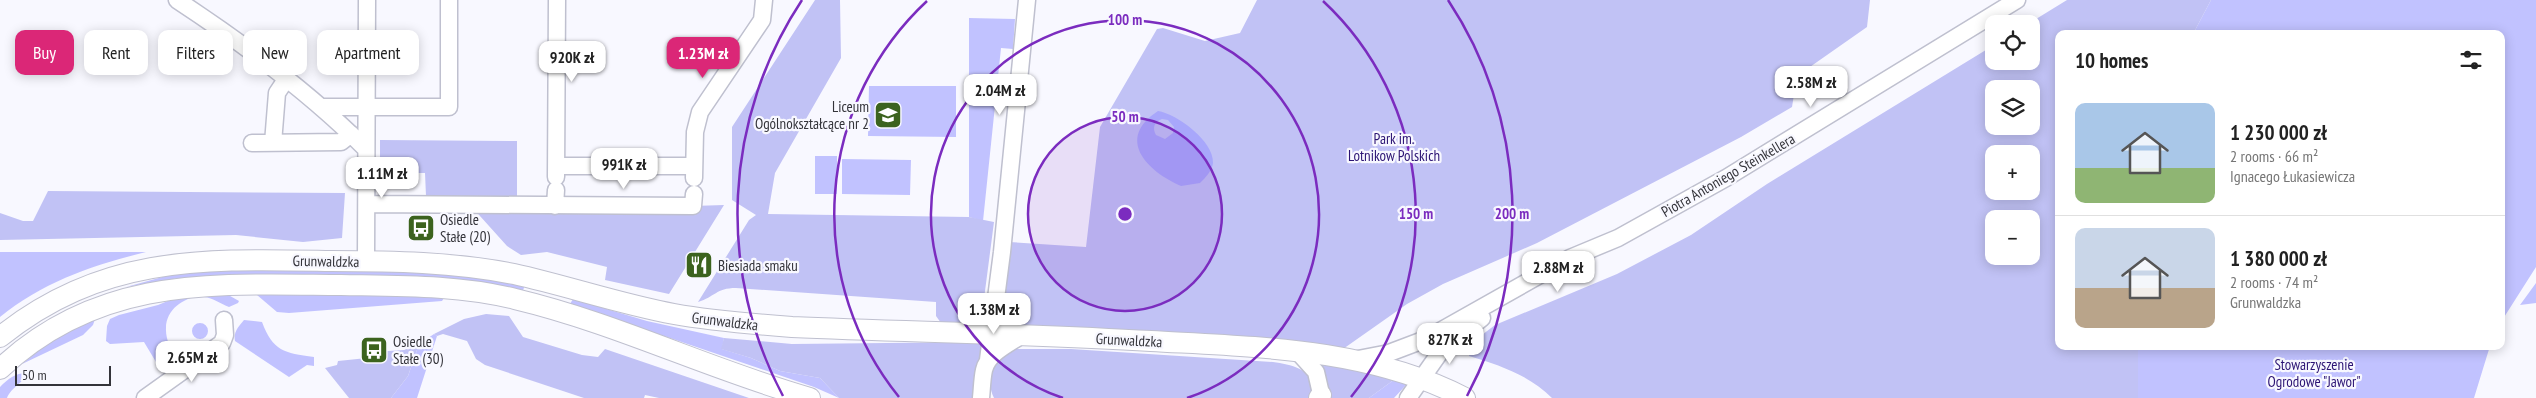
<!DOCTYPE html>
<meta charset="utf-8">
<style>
body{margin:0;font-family:"PT Sans Narrow",sans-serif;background:#f2f2f2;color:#222;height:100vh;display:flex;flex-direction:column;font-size:19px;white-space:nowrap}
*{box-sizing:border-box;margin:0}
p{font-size:16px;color:#767676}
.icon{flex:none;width:28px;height:28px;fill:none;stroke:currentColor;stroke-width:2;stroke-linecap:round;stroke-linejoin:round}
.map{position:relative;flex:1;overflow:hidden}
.panel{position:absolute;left:2055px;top:30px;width:450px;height:320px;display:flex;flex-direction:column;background:#fff;border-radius:10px;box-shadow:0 2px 12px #0003}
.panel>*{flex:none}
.banner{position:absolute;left:15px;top:30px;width:475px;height:45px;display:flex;gap:10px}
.buttons{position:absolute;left:1985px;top:15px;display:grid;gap:10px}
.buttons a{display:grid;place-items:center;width:55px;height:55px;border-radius:10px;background:#fff;box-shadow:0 2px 12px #0003;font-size:25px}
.scale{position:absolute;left:15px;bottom:12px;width:96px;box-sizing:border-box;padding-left:5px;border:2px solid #34343a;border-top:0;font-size:14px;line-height:18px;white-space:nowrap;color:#34343a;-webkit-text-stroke:4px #f8f8ff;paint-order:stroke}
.price{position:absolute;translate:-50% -42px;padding:0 11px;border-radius:10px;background:#fff;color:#222;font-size:16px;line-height:32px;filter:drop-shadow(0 1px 2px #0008)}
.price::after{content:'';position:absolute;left:50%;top:30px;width:15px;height:11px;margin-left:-8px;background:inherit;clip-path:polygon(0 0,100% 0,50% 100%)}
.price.current{background:#db2777;color:#fff}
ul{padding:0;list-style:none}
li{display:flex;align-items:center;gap:15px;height:125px;padding:0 20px}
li+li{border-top:1px solid #e0e0e0}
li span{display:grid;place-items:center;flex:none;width:140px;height:100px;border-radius:10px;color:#555}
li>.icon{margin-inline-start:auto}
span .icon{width:60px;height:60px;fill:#fffc;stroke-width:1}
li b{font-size:21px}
h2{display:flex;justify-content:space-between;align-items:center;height:60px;padding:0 20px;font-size:21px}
.tag{padding:0 18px;border-radius:10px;background:#fff;box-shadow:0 2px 12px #0003;font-size:18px;line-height:45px}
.tag.current{background:#db2777;color:#fff}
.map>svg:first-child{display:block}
</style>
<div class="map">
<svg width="2536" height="398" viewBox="0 0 2536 398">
<rect width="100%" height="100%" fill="#f8f8ff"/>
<path fill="#c1c2ff" d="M2211 0H2536V267L2501 322V34H2193Z
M969 18 1015 19 1013 49 1001 48 983 221 969 217Z
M869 86H956V137L868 136Z
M815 156H837V194H815Z
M842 159 911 160 910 195 842 194Z
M0 252H146C93 265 43 282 0 317Z
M214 269 439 271 525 285 522 293 270 276 179 278 126 287 177 273Z
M2536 283V303L2520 305Z
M223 292 239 301 238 303 229 307C221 304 213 298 204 297 186 295 166 309 166 328 165 345 180 357 166 372H162L144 342 110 344 106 341 107 326 110 319 119 315 158 305 180 296Z
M258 293 414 294 444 298 442 301 289 313 277 312 257 295Z
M573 299 647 321 724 338 722 349 751 358 780 371 820 378 839 398 814 387 570 304Z
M95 319 93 325 83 335 22 364 59 334Z
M244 320 262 322C273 351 284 353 314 357V366L307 365 289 377 235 341C233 332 239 326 244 320Z
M192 331a8 8 0 1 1 16 0a8 8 0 1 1-16 0Z
M434 334 437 336 417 398H391L408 376 419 344Z
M2138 346H2490L2474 398H2138Z
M27 373C25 382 11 387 7 398H0V387C8 379 15 373 27 373Z
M1395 379 1408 383 1394 398H1369Z"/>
<path fill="#c1c2f5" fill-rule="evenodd" d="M815 0H840L841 58 775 173 768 214 969 217 994 222 982 314C974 329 956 323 941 323L936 316V302L736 288C716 288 715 297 698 302L749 220 756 215 732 200V127Z
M1257 0H1870L1867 27 1797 76 1792 107 1741 137 1537 243 1443 284 1407 304 1343 349 1015 327 1007 322 1002 313 1009 242 1086 247 1100 127 1157 29 1163 28 1205 41 1240 33Z
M2067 0H2211L2193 34H2059V346H2138V398H1552C1529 375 1499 365 1469 356L1474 341 1495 325 1617 274 1691 235 1767 184 1994 45V61H2031V24H2028ZM1994 89H2031V126H1994ZM1994 154H2031V191H1994ZM1994 219H2031V256H1994Z
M380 140 517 141V200L693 206 724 205 669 294 605 280 607 267 547 252 521 255 507 246 462 196H426L425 173H380Z
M48 191 345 193 342 238 303 242 236 235 0 240V213L23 221H33Z
M486 314 509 316 523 337 582 355 598 357 605 349 749 398H659L645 395 644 398H584L485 365 476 359 467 341 443 334 437 336 434 334 464 319Z
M724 338 792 344 982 342 983 350 975 398H839L820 378 780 371 751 358 721 349Z
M419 344 408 376 391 398H349L325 368 337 365 338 361 367 358 373 352 404 350Z
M1016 349H1071L1273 362C1294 365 1320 371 1310 398H994C984 379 995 353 1016 349Z
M1317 362 1395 379 1369 398H1328C1328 383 1327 373 1317 362Z"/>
<path fill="#a8a7fb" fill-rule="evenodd" d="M1158 111C1177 114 1214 141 1213 163 1212 171 1205 178 1200 183L1181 186C1147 171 1115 139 1158 111ZM1162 119 1168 120 1174 127 1173 133 1165 139 1156 135C1152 128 1154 122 1162 119Z"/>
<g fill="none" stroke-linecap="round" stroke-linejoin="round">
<g stroke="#bfc0cf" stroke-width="19">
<path id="minor" d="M177 0C244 44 309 92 366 149
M323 107H449V0
M252 143 341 142 351 134
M273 143 277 93 287 78
M556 166H694
M556 177 557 0
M694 178 695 132 700 112 762 20 764 0
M367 204 693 206 694 194
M555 206 556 190
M366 261 367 0
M1297 351 1316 372 1322 398
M1358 359 1389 353 1426 339 1570 258 1618 238 1726 178 2017 0
M988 360 1002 252 1027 0
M145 398 222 343 225 335 224 320
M981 398C982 389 982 379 984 370 988 353 1009 344 1022 335
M1408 398 1441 351 1482 318"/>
</g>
<g stroke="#bfc0cf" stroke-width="22">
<path id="major" d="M0 337C103 254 206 259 331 261 392 261 454 262 514 274 568 286 620 304 674 314 713 321 752 324 792 327 911 332 1031 334 1151 341 1257 347 1368 348 1465 398
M0 369C99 275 215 284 341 285 399 286 459 285 515 299 616 323 711 370 810 398
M1319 398 1321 395"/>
</g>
<use href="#minor" stroke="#fff" stroke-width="16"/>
<use href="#major" stroke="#fff" stroke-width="20"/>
</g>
<circle cx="1125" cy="214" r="97" fill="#7b2cbf" fill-opacity=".12"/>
<g fill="none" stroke="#7b2cbf" stroke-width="2.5">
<circle cx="1125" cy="214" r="97"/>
<path d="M1063 398A194 194 0 1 1 1187 398"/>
<path d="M899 397A291 291 0 0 1 927 1M1323 1A291 291 0 0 1 1351 397"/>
<path d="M783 396A387 387 0 0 1 802 0M1448 0A387 387 0 0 1 1467 396"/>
</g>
<defs>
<g id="school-square" transform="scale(1.4375)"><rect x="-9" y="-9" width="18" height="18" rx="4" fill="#3c631e" stroke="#f8f8ff"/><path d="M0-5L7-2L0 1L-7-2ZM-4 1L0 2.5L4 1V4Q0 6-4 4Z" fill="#fff"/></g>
<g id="bus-square" transform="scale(1.4375)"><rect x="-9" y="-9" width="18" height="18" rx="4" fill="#3c631e" stroke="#f8f8ff"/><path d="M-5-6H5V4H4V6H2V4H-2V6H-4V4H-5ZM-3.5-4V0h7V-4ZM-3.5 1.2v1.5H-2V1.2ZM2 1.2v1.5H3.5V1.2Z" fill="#fff"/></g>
<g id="restaurant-square" transform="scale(1.4375)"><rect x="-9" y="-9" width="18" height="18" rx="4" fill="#3c631e" stroke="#f8f8ff"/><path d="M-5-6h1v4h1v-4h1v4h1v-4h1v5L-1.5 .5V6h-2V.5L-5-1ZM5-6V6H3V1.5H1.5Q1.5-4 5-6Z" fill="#fff"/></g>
</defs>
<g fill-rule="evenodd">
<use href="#school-square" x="888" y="115"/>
<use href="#bus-square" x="421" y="228"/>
<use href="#restaurant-square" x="699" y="265"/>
<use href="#bus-square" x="374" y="350"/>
</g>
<g text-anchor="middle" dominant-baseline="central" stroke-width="4.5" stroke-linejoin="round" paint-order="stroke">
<g font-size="15" fill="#34343a" stroke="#f8f8ff" text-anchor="start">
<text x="869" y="106" text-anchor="end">Liceum<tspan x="869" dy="17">Ogólnokształcące nr 2</tspan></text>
<text x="440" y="219">Osiedle<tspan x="440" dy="17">Stałe (20)</tspan></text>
<text x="718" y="265">Biesiada smaku</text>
<text x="393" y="341">Osiedle<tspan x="393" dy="17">Stałe (30)</tspan></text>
</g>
<g font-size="15" fill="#2c1474" stroke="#f8f8ff">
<text x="1394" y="138">Park im.<tspan x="1394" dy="17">Lotnikow Polskich</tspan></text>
<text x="2314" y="364">Stowarzyszenie<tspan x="2314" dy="17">Ogrodowe "Jawor"</tspan></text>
</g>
<g font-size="15" fill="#34343a" stroke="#f8f8ff">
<text transform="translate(1728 175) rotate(-30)">Piotra Antoniego Steinkellera</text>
<text transform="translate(326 261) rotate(1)">Grunwaldzka</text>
<text transform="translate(725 321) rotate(7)">Grunwaldzka</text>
<text transform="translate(1129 340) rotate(3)">Grunwaldzka</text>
</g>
</g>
<circle cx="1125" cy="214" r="8" fill="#7b2cbf" stroke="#f8f8ff" stroke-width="2.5"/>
<g font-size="15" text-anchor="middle" font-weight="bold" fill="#7b2cbf" stroke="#f8f8ff" stroke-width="4.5" stroke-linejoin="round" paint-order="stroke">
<text x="1125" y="25">100 m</text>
<text x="1125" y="122">50 m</text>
<text x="1416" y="219">150 m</text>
<text x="1512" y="219">200 m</text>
</g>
</svg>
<div class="buttons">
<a><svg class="icon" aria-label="locate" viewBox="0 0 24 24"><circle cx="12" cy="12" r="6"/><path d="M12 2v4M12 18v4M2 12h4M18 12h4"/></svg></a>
<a><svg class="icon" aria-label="layers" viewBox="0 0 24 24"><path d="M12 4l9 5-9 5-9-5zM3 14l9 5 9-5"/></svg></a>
<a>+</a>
<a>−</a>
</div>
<div class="scale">50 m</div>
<b class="price current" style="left:703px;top:79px">1.23M zł</b>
<b class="price" style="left:572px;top:83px">920K zł</b>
<b class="price" style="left:1811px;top:108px">2.58M zł</b>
<b class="price" style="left:1000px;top:116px">2.04M zł</b>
<b class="price" style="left:624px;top:190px">991K zł</b>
<b class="price" style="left:382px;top:199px">1.11M zł</b>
<b class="price" style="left:1558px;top:293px">2.88M zł</b>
<b class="price" style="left:994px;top:335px">1.38M zł</b>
<b class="price" style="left:1450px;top:365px">827K zł</b>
<b class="price" style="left:192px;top:383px">2.65M zł</b>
<div class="banner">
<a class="tag current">Buy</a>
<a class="tag">Rent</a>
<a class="tag">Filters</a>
<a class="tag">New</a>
<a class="tag">Apartment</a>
</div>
<section class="panel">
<h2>10 homes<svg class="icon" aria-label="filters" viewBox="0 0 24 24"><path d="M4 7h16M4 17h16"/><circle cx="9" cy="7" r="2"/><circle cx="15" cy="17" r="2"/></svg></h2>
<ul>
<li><span style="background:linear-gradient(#a9c7e8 65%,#8fb573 0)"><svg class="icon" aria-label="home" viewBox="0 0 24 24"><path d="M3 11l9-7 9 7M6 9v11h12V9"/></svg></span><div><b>1 230 000 zł</b><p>2 rooms · 66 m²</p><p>Ignacego Łukasiewicza</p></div></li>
<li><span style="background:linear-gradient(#c9d6e8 60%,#b9a48a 0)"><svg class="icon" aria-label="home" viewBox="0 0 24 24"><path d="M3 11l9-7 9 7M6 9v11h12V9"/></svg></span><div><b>1 380 000 zł</b><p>2 rooms · 74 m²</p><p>Grunwaldzka</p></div></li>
</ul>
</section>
</div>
